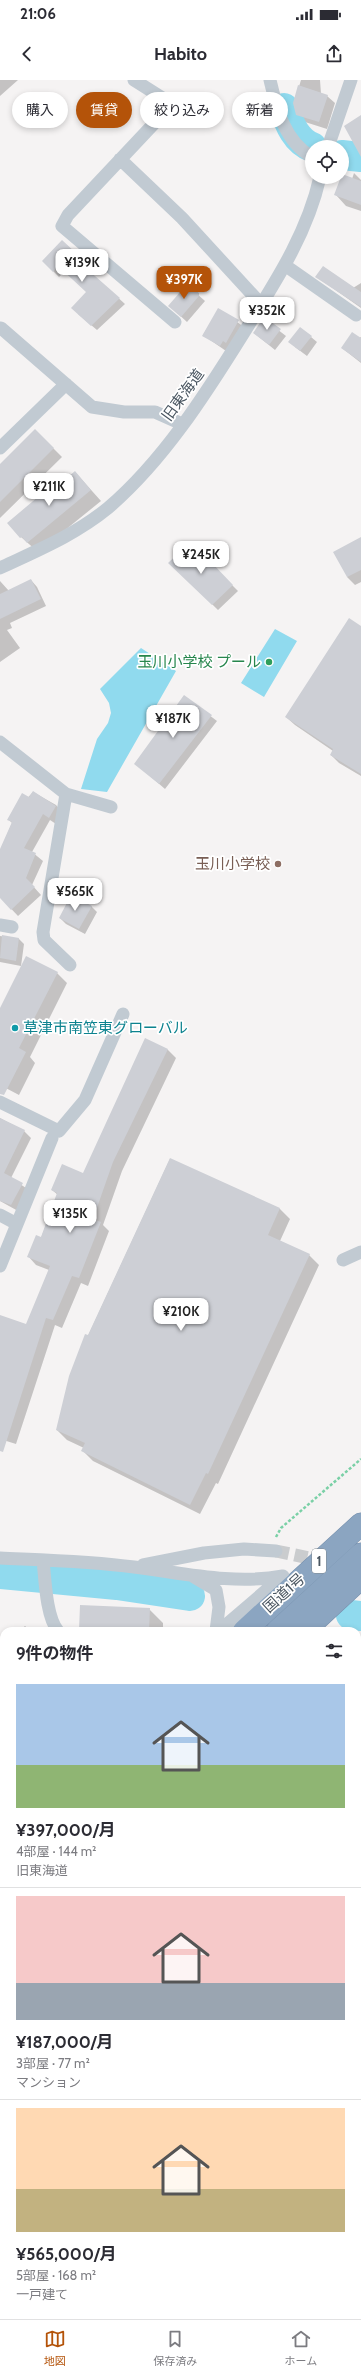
<!DOCTYPE html>
<html lang="ja">
<meta charset="utf-8">
<style>
body{margin:0;font-family:Cabin,"Noto Sans JP",sans-serif;background:#f2f2f3;color:#2b2b33;height:100vh;display:flex;flex-direction:column;font-size:15px;white-space:nowrap}
*{box-sizing:border-box;margin:0}
p{font-size:13px;color:#7c7c81}
.icon{flex:none;width:22px;height:22px;fill:none;stroke:currentColor;stroke-width:2;stroke-linecap:round;stroke-linejoin:round}
.map{position:relative;flex:1;overflow:hidden}
.side{position:absolute;left:0px;top:1547px;width:361px;height:692px;display:flex;flex-direction:column;background:#fff;border-radius:12px 12px 0 0;box-shadow:0 2px 6px #0003}
.side>*{flex:none}
.hud{position:absolute;left:12px;top:12px;width:337px;height:36px;display:flex;gap:8px}
.fabs{position:absolute;left:305px;top:60px;display:grid;gap:8px}
.fabs a{display:grid;place-items:center;width:44px;height:44px;border-radius:50%;background:#fff;box-shadow:0 2px 6px #0003;font-size:20px}
.price{position:absolute;translate:-50% -34px;padding:0 9px;border-radius:8px;background:#fff;color:#222;font-size:13px;line-height:26px;filter:drop-shadow(0 1px 2px #0008)}
.price::after{content:'';position:absolute;left:50%;top:24px;width:12px;height:9px;margin-left:-6px;background:inherit;clip-path:polygon(0 0,100% 0,50% 100%)}
.price.active{background:#b45309;color:#fff}
ul{padding:0;list-style:none}
li{display:grid;align-content:center;gap:8px;height:212px;padding:0 16px}
li+li{border-top:1px solid #e1e1e2}
li span{display:grid;place-items:center;height:124px;border-radius:0px;color:#555}
li>.icon{margin-inline-start:auto}
span .icon{width:72px;height:72px;fill:#fffc;stroke-width:1}
li b{font-size:17px}
h2{display:flex;justify-content:space-between;align-items:center;height:48px;padding:0 16px;font-size:17px}
.pill{padding:0 14px;border-radius:18px;background:#fff;box-shadow:0 2px 6px #0003;font-size:14px;line-height:36px}
.pill.active{background:#b45309;color:#fff}
.status{display:flex;justify-content:space-between;align-items:center;height:28px;padding:0 20px;background:#fff;direction:ltr}
.status svg{height:11px;fill:currentColor}
header{display:flex;justify-content:space-between;align-items:center;height:52px;padding:0 16px;background:#fff;font-size:18px;font-weight:700}
.menu{display:flex;justify-content:space-around;align-items:center;height:56px;border-top:1px solid #e1e1e2;background:#fff;font-size:11px;color:#7c7c81}
.menu a{display:grid;justify-items:center;gap:2px}
.menu .active{color:#b45309}
.map>svg:first-child{display:block}
</style>
<div class="status"><b>21:06</b><svg viewBox="0 0 49 12"><path d="M0 12V9h3v3zM5 12V6h3v6zM10 12V3h3v9zM15 12V0h3v12zM26 1h20v11H26zM47 4h2v5h-2z"/></svg></div>
<header><svg class="icon" aria-label="back" viewBox="0 0 24 24"><path d="M15 5l-7 7 7 7"/></svg>Habito<svg class="icon" aria-label="share" viewBox="0 0 24 24"><path d="M12 15V3M7 8l5-5 5 5M5 13v7h14v-7"/></svg></header>
<div class="map">
<svg width="361" height="2239" viewBox="0 0 361 2239">
<rect width="100%" height="100%" fill="#f5f3f3"/>
<path fill="#c3f1d5" d="M258 2235H301L303 2239H259Z"/>
<path fill="#90daee" d="M275 549 297 561 264 617 241 603Z
M141 568 176 591 107 712 81 709 97 659 108 643 111 633 109 623 100 609Z"/>
<path fill="#0003" d="M0 0H18L0 16Z
M301 0H320L321 14 327 16 335 23 327 49 305 42 297 34 294 23Z
M354 93 361 100V131L346 126 336 115 352 99Z
M62 161 95 192 93 195 125 224 97 250 78 234 87 212 65 191 59 197 43 181Z
M317 197 353 208 361 203V228Z
M187 205 205 221 187 242 175 231Z
M219 229 244 247 226 271 203 255Z
M264 239 286 256 275 270 254 253Z
M311 257 317 262 307 276 295 267Z
M361 257V283L342 268Z
M35 350 62 377 0 438V385Z
M75 392 101 421 38 472 21 457 67 399Z
M361 458V502L355 505 347 497Z
M170 483 211 488 213 486 238 511 218 530Z
M31 500 37 507 46 526 10 543 12 548 7 550 20 568 0 582V501L9 511Z
M361 547V696L339 683 331 675 333 671 295 645 286 637Z
M184 616 217 641 165 709 136 684Z
M33 712 56 725 62 732 56 744 50 740 32 772 43 781 32 805 41 815 18 836 0 817V771L12 743 8 739Z
M91 826 97 832 85 854 66 844 60 838Z
M0 856 19 859 24 864 21 886 0 882Z
M57 893 67 903 30 977 35 983 19 1015 0 1005V930Z
M146 960 168 970 176 978 122 1091 103 1145 109 1151 88 1206 81 1203 62 1248 55 1245 16 1364 0 1359V1236L27 1245 49 1190 36 1185 28 1176 41 1158 58 1115 52 1110 84 1094Z
M0 1038 24 1051 31 1058 11 1098 29 1110 18 1131 0 1121Z
M170 1079 280 1129 290 1139 280 1161 309 1175 319 1185 218 1404 216 1403 200 1434 93 1381 83 1371 84 1368 67 1360 57 1350 88 1256Z
M149 1529 163 1543V1551H80Z
M25 1546 31 1551H19Z
M16 1548 19 1551H12Z
M4 1564V1595L0 1591V1568Z
M4 1915V1962L0 1958V1916Z
M0 2075 4 2085V2126L0 2127Z
M4 2138V2235H46L47 2239H0V2139Z
M64 2235H186L187 2239H65Z"/>
<g fill="none" stroke-linecap="round" stroke-linejoin="round">
<path stroke="#90daee" stroke-width="30" d="M284 28C289 44 296 61 312 67
M342 75 361 77
M0 1494 117 1505 190 1516
M351 1535 361 1536
M0 1685 4 1690
M218 2235 220 2239"/>
</g>
<path fill="#cdcfd5" d="M298 5 328 15 319 42 296 35 293 23Z
M361 35V77L344 46Z
M342 94 361 101V125L334 115Z
M62 160 90 186 87 189 120 218 91 246 71 228 86 212 58 186 53 192 42 181Z
M323 186 361 212V227L315 197Z
M187 204 199 213V216L181 237 168 226Z
M218 228 239 240 226 263 223 261 220 266 202 256Z
M264 237 281 249 269 265 253 253Z
M300 247 312 256 300 271 288 262Z
M352 252 361 258V282L341 268Z
M35 349 54 368 0 422V384Z
M75 391 91 410 27 463 22 457 20 458 7 443 64 395 67 398Z
M361 457V490L347 497 333 472Z
M188 464 211 487 213 484 233 505 212 525 168 483Z
M31 499 41 519 0 539V514Z
M349 538 361 546V694L330 675 333 669 285 637Z
M184 615 212 635 159 704 134 684Z
M33 711 56 726 49 738 43 734 24 768 36 773 26 798 35 807 11 830 0 818V769L12 742 7 740 22 713 29 717Z
M71 815 92 826 79 849 59 838Z
M2 855 19 858 16 881 0 878Z
M26 876 58 892 19 968 26 972 4 1015 0 1014V928Z
M145 958 168 969 113 1082 93 1139 101 1142 79 1198 72 1196 53 1240 46 1238 3 1372 0 1371V1235L26 1244 50 1186 27 1177 36 1155 41 1157 57 1113 51 1110 62 1084 83 1093Z
M0 1038 25 1050 4 1093 23 1103 11 1125 0 1121Z
M170 1078 280 1128 268 1155 310 1174 208 1394 206 1393 190 1425 81 1371 85 1363 56 1350 69 1296 85 1254 88 1255Z
M80 1525 150 1528 149 1551H79Z"/>
<g fill="none" stroke-linecap="round" stroke-linejoin="round">
<path stroke="#caccce" stroke-width="13" stroke-dasharray="13 6" stroke-linecap="butt" d="M276 1471 352 1487"/>
<g stroke="#7690ad" stroke-width="23">
<path id="highway" d="M244 1551 361 1444
M277 1551 361 1474
M304 1551 361 1498
M0 1791 4 1787
M0 1821 4 1817"/>
</g>
<path stroke="#7ad0a6" stroke-width="2.5" stroke-dasharray="3 2" stroke-linecap="butt" d="M276 1457 281 1448 361 1379"/>
<path stroke="#c1cad2" stroke-width="7" d="M266 2235 268 2239"/>
<path stroke="#c1cad2" stroke-width="13" d="M134 0 164 19 163 34 68 135 62 146 175 242
M270 0C277 29 284 61 312 77
M328 67 351 0
M120 79 182 138 261 224
M286 186 356 235
M0 249 1 248 92 327 124 332H155L182 344
M0 368 66 304
M0 488C38 470 75 455 108 428 163 381 205 315 243 254 274 204 307 155 320 97
M0 662 66 714 111 727
M66 714 43 852 44 860 70 885
M0 845 12 847
M0 1022 59 1051 85 1020 123 934
M0 1135 17 1144
M343 1180 361 1172
M0 1186 52 1058
M0 1478C45 1480 90 1481 134 1487 183 1493 234 1505 283 1496
M43 1480C45 1498 46 1537 58 1551
M143 1485 204 1473 244 1469 276 1471
M194 1497 216 1510 219 1527 216 1551
M219 1551 283 1496
M0 1763 4 1759
M0 1850 4 1846
M357 1855 361 1849
M357 1863 361 1867"/>
<use href="#highway" stroke="#8ba5c1" stroke-width="22"/>
</g>
<circle fill="#2e9e5b" stroke="#fff" stroke-width="1.5" cx="269" cy="582" r="4"/>
<circle fill="#8d6e63" stroke="#fff" stroke-width="1.5" cx="278" cy="784" r="4"/>
<circle fill="#0f9aa8" stroke="#fff" stroke-width="1.5" cx="15" cy="948" r="4"/>
<g text-anchor="middle" dominant-baseline="central" stroke-width="3.5" stroke-linejoin="round" paint-order="stroke">
<rect fill="#fff" stroke="#808990" stroke-width="1" x="312" y="1469" width="14" height="24" rx="3"/>
<g font-size="14" font-weight="bold" fill="#4a5661">
<text x="319" y="1481">1</text>
</g>
<g font-size="15" fill="#4a5661" stroke="#fff">
<text transform="translate(183 315) rotate(-54)">旧東海道</text>
<text transform="translate(284 1513) rotate(-42)">国道1号</text>
</g>
<g font-size="15" fill="#27864d" stroke="#fff" text-anchor="end">
<text x="261" y="582">玉川小学校 プール</text>
</g>
<g font-size="15" fill="#785e54" stroke="#fff" text-anchor="end">
<text x="270" y="784">玉川小学校</text>
</g>
<g font-size="15" fill="#0d838f" stroke="#fff" text-anchor="start">
<text x="23" y="948">草津市南笠東グローバル</text>
</g>
</g>
</svg>
<div class="fabs">
<a><svg class="icon" aria-label="locate" viewBox="0 0 24 24"><circle cx="12" cy="12" r="6"/><path d="M12 2v4M12 18v4M2 12h4M18 12h4"/></svg></a>
</div>
<b class="price" style="left:82px;top:203px">¥139K</b>
<b class="price active" style="left:184px;top:220px">¥397K</b>
<b class="price" style="left:267px;top:251px">¥352K</b>
<b class="price" style="left:49px;top:427px">¥211K</b>
<b class="price" style="left:201px;top:495px">¥245K</b>
<b class="price" style="left:173px;top:659px">¥187K</b>
<b class="price" style="left:75px;top:832px">¥565K</b>
<b class="price" style="left:70px;top:1154px">¥135K</b>
<b class="price" style="left:181px;top:1252px">¥210K</b>
<div class="hud">
<a class="pill">購入</a>
<a class="pill active">賃貸</a>
<a class="pill">絞り込み</a>
<a class="pill">新着</a>
</div>
<section class="side">
<h2>9件の物件<svg class="icon" aria-label="filters" viewBox="0 0 24 24"><path d="M4 7h16M4 17h16"/><circle cx="9" cy="7" r="2"/><circle cx="15" cy="17" r="2"/></svg></h2>
<ul>
<li><span style="background:linear-gradient(#a9c7e8 65%,#8fb573 0)"><svg class="icon" aria-label="home" viewBox="0 0 24 24"><path d="M3 11l9-7 9 7M6 9v11h12V9"/></svg></span><div><b>¥397,000/月</b><p>4部屋 · 144 m²</p><p>旧東海道</p></div></li>
<li><span style="background:linear-gradient(#f6c9c9 70%,#9aa5b1 0)"><svg class="icon" aria-label="home" viewBox="0 0 24 24"><path d="M3 11l9-7 9 7M6 9v11h12V9"/></svg></span><div><b>¥187,000/月</b><p>3部屋 · 77 m²</p><p>マンション</p></div></li>
<li><span style="background:linear-gradient(#ffd9b3 65%,#c2b280 0)"><svg class="icon" aria-label="home" viewBox="0 0 24 24"><path d="M3 11l9-7 9 7M6 9v11h12V9"/></svg></span><div><b>¥565,000/月</b><p>5部屋 · 168 m²</p><p>一戸建て</p></div></li>
</ul>
</section>
</div>
<nav class="menu">
<a class="active"><svg class="icon" aria-label="map" viewBox="0 0 24 24"><path d="M3 6l6-2 6 2 6-2v14l-6 2-6-2-6 2zM9 4v14M15 6v14"/></svg>地図</a>
<a><svg class="icon" aria-label="saved" viewBox="0 0 24 24"><path d="M7 4h10v16l-5-4-5 4z"/></svg>保存済み</a>
<a><svg class="icon" aria-label="home" viewBox="0 0 24 24"><path d="M3 11l9-7 9 7M6 9v11h12V9"/></svg>ホーム</a>
</nav>
